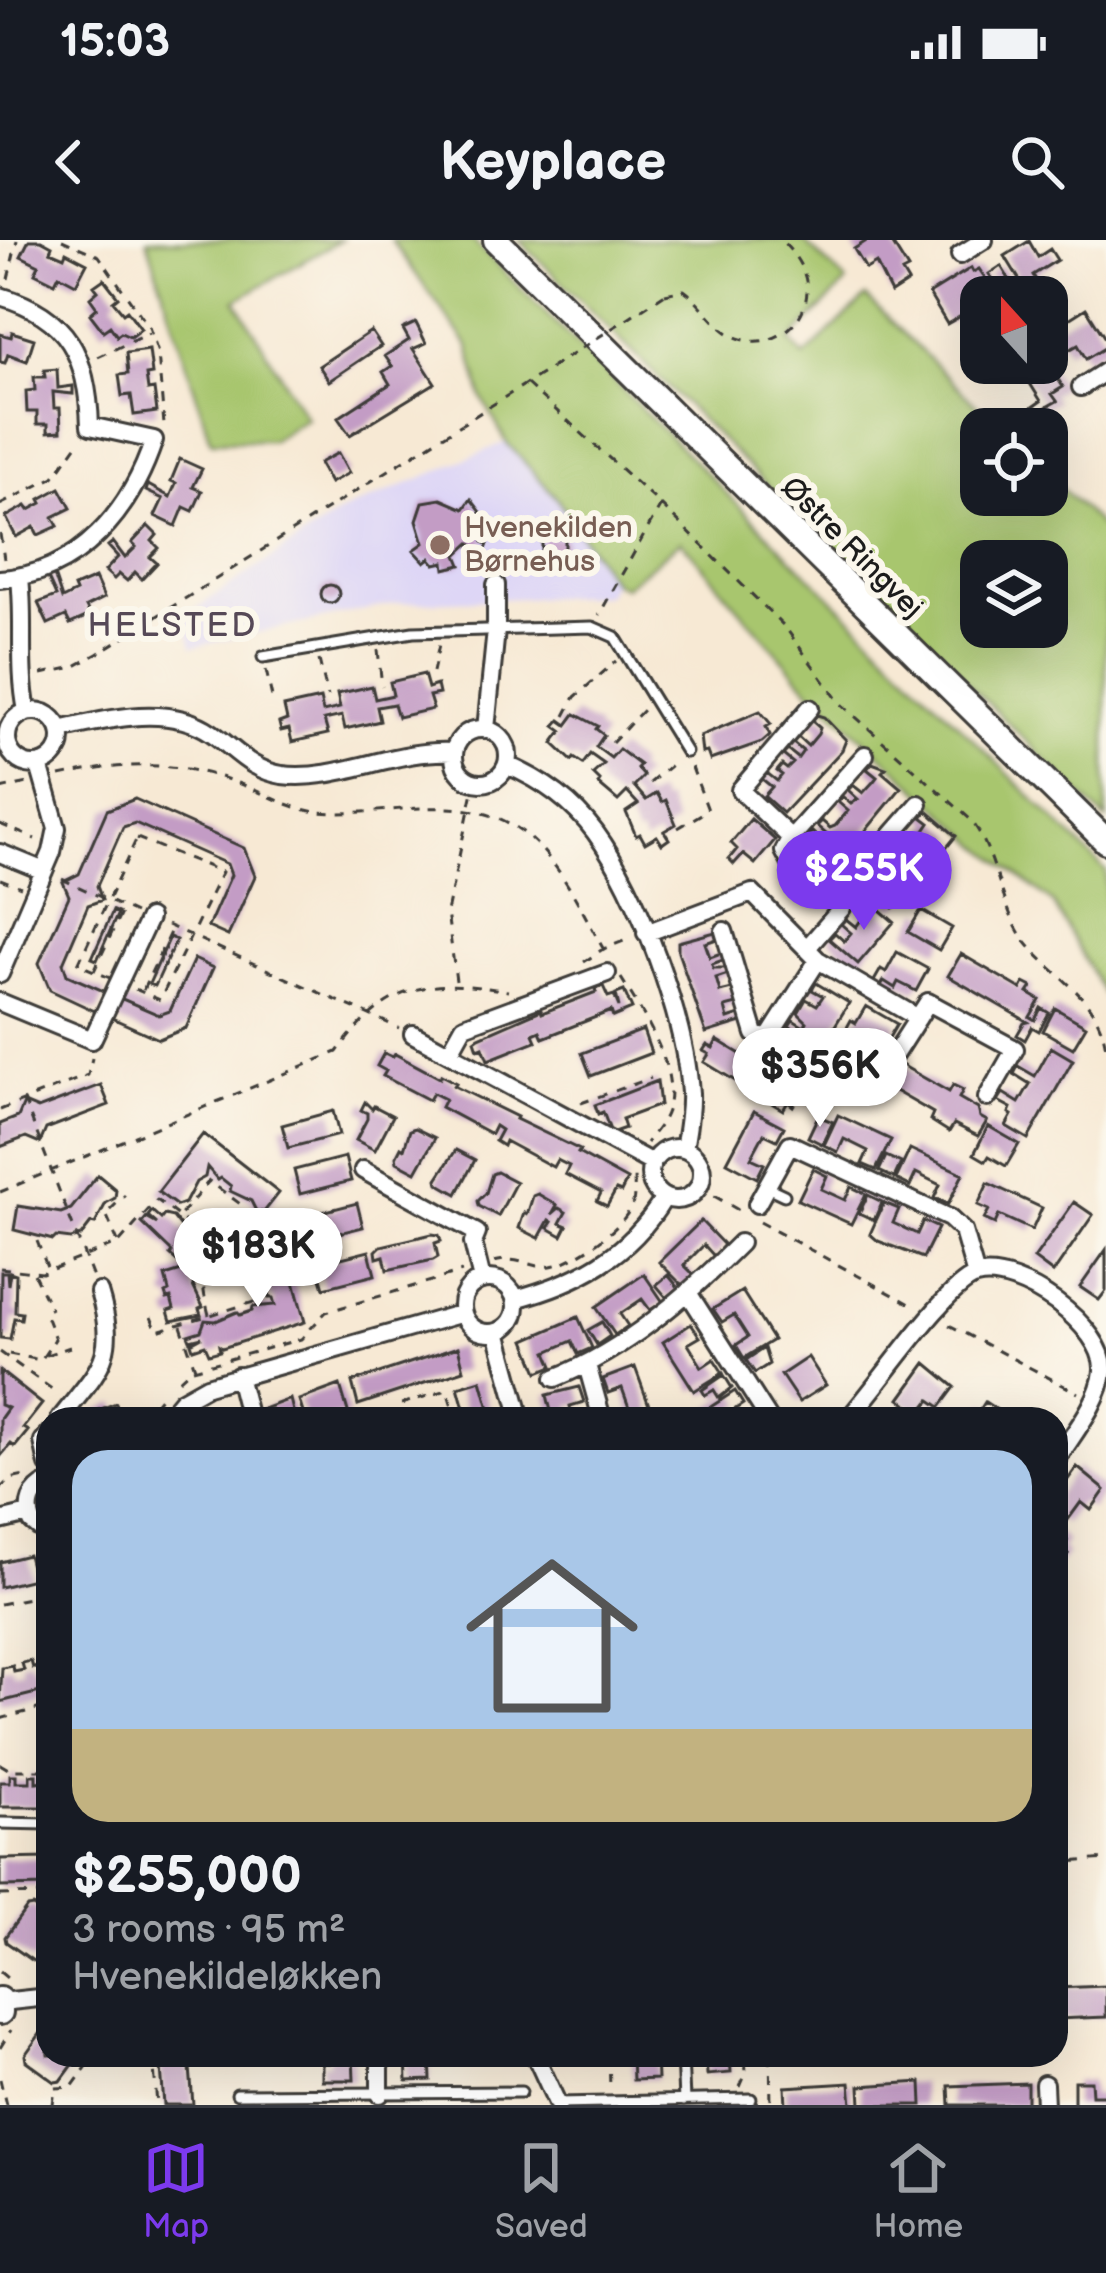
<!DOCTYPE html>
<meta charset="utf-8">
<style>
body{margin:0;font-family:"Balsamiq Sans",sans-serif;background:#242831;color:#f1f3f6;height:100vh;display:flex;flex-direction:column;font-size:45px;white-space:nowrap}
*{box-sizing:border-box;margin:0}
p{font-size:39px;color:#9ea1a6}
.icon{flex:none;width:66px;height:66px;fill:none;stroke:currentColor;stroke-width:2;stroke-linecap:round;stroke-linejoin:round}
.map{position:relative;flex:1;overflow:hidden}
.details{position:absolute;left:36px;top:1167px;width:1032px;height:660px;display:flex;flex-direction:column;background:#171b24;border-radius:36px;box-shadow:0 12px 48px #0002}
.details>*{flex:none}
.needle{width:78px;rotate:339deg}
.fabs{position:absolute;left:960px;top:36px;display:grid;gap:24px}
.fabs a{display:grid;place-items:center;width:108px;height:108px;border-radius:24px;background:#171b24;box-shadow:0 12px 48px #0002;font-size:60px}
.price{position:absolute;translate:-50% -102px;padding:0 27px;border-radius:42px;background:#fff;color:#222;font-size:39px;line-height:78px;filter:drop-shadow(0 3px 6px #0008)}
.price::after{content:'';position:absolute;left:50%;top:72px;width:36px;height:27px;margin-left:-18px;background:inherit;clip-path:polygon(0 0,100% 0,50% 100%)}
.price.on{background:#7c3aed;color:#fff}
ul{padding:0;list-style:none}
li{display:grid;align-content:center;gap:24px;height:636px;padding:0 36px}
li span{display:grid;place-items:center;height:372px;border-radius:36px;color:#555}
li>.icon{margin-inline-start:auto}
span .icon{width:216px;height:216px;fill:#fffc;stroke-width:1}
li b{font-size:51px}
.status{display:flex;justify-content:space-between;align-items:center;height:84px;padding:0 60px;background:#171b24;direction:ltr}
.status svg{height:33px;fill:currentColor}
header{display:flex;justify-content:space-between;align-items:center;height:156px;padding:0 36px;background:#171b24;font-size:54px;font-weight:600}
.menu{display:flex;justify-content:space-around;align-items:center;height:168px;border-top:3px solid #363941;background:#171b24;font-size:33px;color:#9ea1a6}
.menu a{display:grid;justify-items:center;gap:6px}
.menu .on{color:#7c3aed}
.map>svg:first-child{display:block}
</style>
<div class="status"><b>15:03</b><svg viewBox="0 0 49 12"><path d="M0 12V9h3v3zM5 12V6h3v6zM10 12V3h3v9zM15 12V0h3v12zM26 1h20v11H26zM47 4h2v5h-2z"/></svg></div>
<header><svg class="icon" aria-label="back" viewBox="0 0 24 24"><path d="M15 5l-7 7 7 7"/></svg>Keyplace<svg class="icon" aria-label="search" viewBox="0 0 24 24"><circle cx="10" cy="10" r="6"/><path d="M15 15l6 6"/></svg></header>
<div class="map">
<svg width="1106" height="1865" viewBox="0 0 1106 1865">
<rect width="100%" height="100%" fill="#fbf7ec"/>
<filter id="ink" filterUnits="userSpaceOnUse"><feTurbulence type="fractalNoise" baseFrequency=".00833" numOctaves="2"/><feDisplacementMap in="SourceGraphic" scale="24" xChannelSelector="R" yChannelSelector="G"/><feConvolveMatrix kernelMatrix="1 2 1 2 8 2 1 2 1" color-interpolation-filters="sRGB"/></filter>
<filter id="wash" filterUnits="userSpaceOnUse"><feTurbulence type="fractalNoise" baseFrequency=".004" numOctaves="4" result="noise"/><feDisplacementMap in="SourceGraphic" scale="48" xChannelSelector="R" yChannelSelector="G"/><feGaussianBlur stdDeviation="2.7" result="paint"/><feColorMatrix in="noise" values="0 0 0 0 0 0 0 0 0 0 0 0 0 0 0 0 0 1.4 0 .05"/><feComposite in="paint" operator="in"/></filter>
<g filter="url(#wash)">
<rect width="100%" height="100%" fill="#f7e9d4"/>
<path fill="#ddd5f6" d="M506 202 555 256 613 342 606 355 397 363 192 407 184 376 343 271Z"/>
<path fill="#a8c66e" stroke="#627145" stroke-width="3" fill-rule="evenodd" d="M147 0H341L236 60 306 178 272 200 211 201Z
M391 0H472L1106 631V759L1053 663 981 606 808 448 681 301 624 347 613 342 555 256 506 202 482 157 469 107Z
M519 0H802L847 42 790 101 804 117 866 57 1001 189H981V255H1047V234L1106 292V580ZM981 321H1047V387H981Z"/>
<g id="blocks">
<path fill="#c39cc5" d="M29 0H41L52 6 50 11 64 17 66 12 87 23 76 44 59 35 55 43 35 33 39 25 21 16Z
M868 0H890L908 29 902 32 908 42 891 53 876 23 866 29 854 9Z
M1029 1 1038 17 1050 9 1057 20 1033 35 1036 40 1024 47 1005 16Z
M1001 26 1009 39 997 47 989 34Z
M971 28 973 32 979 29 990 45 963 63 968 72 947 84 929 54Z
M104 39 118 57 113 61 123 73 127 70 141 89 130 97 121 93 117 96 110 86 103 91 90 74 97 68 90 58 98 51 94 46Z
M1086 68 1106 100V107L1086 119 1078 105 1067 111 1053 89Z
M416 83 426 103 413 109 435 143 350 195 338 178 390 144 383 132 392 126 385 116 409 100 403 89Z
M371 91 381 106 329 141 319 126Z
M12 92 34 99 27 121 8 114 5 123 0 122V94L11 97Z
M149 110 152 134 146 135 148 150 154 149 157 172 134 175 131 155 122 156 119 135 128 134 126 113Z
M1010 123H1048L1063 147 1052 154 1057 161 1027 178 1024 173 1041 161 1024 134 1019 138Z
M57 129 58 148 73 146V154L53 152 54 168H60L61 191 48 192V184H37V172H27L26 151 35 150 34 137H45L44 130Z
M338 213 349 233 330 243 319 223Z
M180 219 202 229 193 247 202 251 193 271 184 267 176 286 155 276 163 259 146 251 148 245 170 257 176 243 171 241Z
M60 248 71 268 53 277 58 286 38 295 34 287 16 297 6 277 26 266 29 270 42 263 40 259Z
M441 259 464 269 471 259 481 272 477 276 483 283 480 291 486 293 483 302 488 304 484 315 470 303 457 315 461 325 445 329 444 322 435 324 430 318 425 322 414 310 424 303 417 280 423 262Z
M148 286 157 295 152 301 159 308 150 317 157 323 142 339 135 332 127 341 119 334 114 339 105 331 118 317 108 306 113 302 125 318 136 307 132 303Z
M565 298V317L542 318V299Z
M54 335 62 359 76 352 74 347 95 338 104 358 86 367 90 375 70 384 66 376 48 384 38 363 56 356 48 338Z
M321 354a9 9 0 1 1 18 0a9 9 0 1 1-18 0Z
M424 434 428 448 437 445 439 454 429 456 433 469 398 477 394 464 377 467 380 481 345 489 342 476 324 480 328 494 292 502 289 489 281 491 279 483 287 480 284 467 320 459 323 472 340 468 337 454 372 446 375 459 393 455 390 442Z
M760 471 771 484 766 487 770 495 762 502 710 520 707 512 702 513 700 496Z
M575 474 598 486 596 489 604 495 596 507 611 518 619 509 640 525 637 528 644 536 634 546 646 560 657 553 662 562 666 560 676 584 664 591 669 599 662 604 657 596 645 603 640 594 636 596 626 572 638 564 627 552 618 561 598 544 600 541 593 534 604 524 590 514 583 524 574 518 572 521 553 503 562 491 555 486 560 480 567 485Z
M817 475 824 477 846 500 842 510 783 573 764 556 772 547 762 539 767 533 777 541 782 535 777 531 782 525 787 529 793 523 783 515 788 510 798 518 803 511 793 503 798 497 808 506 818 494 820 488 812 481Z
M872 523 886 528 882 532 901 548 826 639 795 612 800 607 809 615 817 606 807 598 812 592 822 601 827 595 817 586 822 581 830 588 835 586 848 571 838 562 843 557 851 564 858 559 848 550 853 545 863 553 874 541 877 537 867 529Z
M135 559 244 608 255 636 228 696 208 687 231 635 227 624 135 583 123 587 97 646 102 660 88 665 63 723 67 735 106 752 97 772 50 750 39 723 69 656 63 642 79 634 107 570Z
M927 571 956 596 901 664 893 668 864 643 869 637 879 646 892 630 882 622 887 617 897 625 902 619 893 610 898 604 906 612 910 610 913 607 903 598 908 592 918 601 930 583 922 577Z
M751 579 775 600 755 624 743 614 734 624 729 619 737 609 731 603Z
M865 657 894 682 858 724 829 699 835 693 844 701 851 693 841 684 846 679 856 687 868 670 860 663Z
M921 670 952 688 939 710 908 692Z
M113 671 118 673 97 720 92 718Z
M715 692 717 699 705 703 710 717 721 713 723 720 712 724 713 728H726L728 734 716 738 720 752 732 749 737 764 725 767 728 779 740 775 742 782 706 793 678 712V702Z
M170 697 176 700 155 746 149 744Z
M897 712 928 729 916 751 898 742 895 748 884 741 880 747 873 743 881 729 886 732Z
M961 714 1021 749 1024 743 1032 747 1028 753 1040 760 1030 777 1035 780 1041 768 1049 773 1039 791 1032 787 1025 800 1017 795 1024 783 1028 782 948 736Z
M194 719 213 728 186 788 159 799 112 778 120 758 159 775 170 771Z
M816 743 849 763 820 810 824 812 801 840 770 818 774 811 787 815 792 807 781 800 784 794 795 801 798 792 789 786 793 780 804 787 807 782 798 773 806 759 817 765 823 756 812 750Z
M603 746 608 757 614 755 619 767 616 754 624 751 632 769 613 777 611 771 543 798 540 791 533 794 536 801 488 820 483 807 478 809 475 800 479 797 541 770 542 773 596 752 595 749Z
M866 766 897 784 884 806 856 790 842 808 837 806 851 780 856 783Z
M1055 768 1086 786 1073 808 1043 791Z
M643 790 651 813 591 836 582 813Z
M717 800 747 818 754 808 767 816 760 826 796 848 791 856 797 859 793 866 788 862 783 870 704 822 709 814 703 811 707 805 713 808Z
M1051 807 1073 820 1028 899 1006 886 1012 875 1009 873 1011 868 998 861 1003 853 1019 863 1030 844 1014 834 1018 826 1035 836Z
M842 809 873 826 860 848 830 831Z
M384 813 393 817 395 814 440 838 441 835 456 843 454 846 517 877 516 879 580 910 578 913 627 940 621 952 616 950 607 966 597 961 601 953 565 934 569 926 557 920 553 927 505 901 503 906 495 901 501 890 495 886 491 894 441 867 445 859 433 853 429 860 383 836 386 831 377 826Z
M898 823 949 852 953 845 963 850 959 858 978 869 980 877 987 881 978 896 954 884 949 892 930 880 933 873 888 847 882 859 874 854 870 861 863 857 877 832 889 839Z
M657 841 660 865 622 879 625 888 611 893 603 872 598 874 595 865Z
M101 845 109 865 46 889 40 903 26 897 0 907V884L18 877 24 863 38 869Z
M365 862 372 869 374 866 393 876 375 910 356 900 367 879V873L361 870Z
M333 871 339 895 288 908 282 885Z
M754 871 784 887 777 900 764 894 751 918 764 924 757 938 727 922Z
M838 875 891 900 876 930 862 924 868 911 844 899 838 912 824 905Z
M818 876 833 882 822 904 808 897Z
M988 886 1019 904 1006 926 989 916 986 921 974 914Z
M415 888 435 898 416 932 397 922 396 917 401 907 404 909 410 890Z
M203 894 279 953 264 972 256 971 251 961 230 951 231 946 221 938 218 940 207 927 205 937 196 942 185 963 177 966 158 952Z
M910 909 963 934 948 964 934 958 940 945 916 933 910 946 896 939Z
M456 910 475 920 457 954 438 943 437 939Z
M886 916 901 923 894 938 879 931Z
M345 917 351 941 300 954 294 930Z
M813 929 827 936 821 949 845 960 851 947 866 954 851 984 798 960Z
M497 932 516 942 498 976 479 966 478 961 486 953 492 934Z
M98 935 116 950 115 958 106 963 95 984 91 983 81 996 71 999 56 997 53 1000 14 990 18 966 61 973 71 969Z
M988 943 1042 968 1032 990 999 975 995 984 984 979 989 970 978 965Z
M538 954 557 965 552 974 559 968 566 972 560 983 567 986 562 996 548 988 552 982 549 980 539 998 519 988 524 973 527 975 533 956Z
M868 955 882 962 874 980 859 973Z
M1074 962 1093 975 1053 1033 1034 1019Z
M357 963 363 987 312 1000 306 976Z
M884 963 899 969 893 983 917 994 923 981 938 988 923 1018 878 1001 870 994Z
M152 971 161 979 164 975 173 977 183 990 194 993 192 997 197 1001 182 1020 178 1022 170 1015 172 1012 142 983 146 978 157 984 148 976Z
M246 975 265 990 237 1028 217 1013 219 1005 236 989 239 978Z
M701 981 724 1005 714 1016 704 1005 684 1025 694 1035 683 1046 659 1022Z
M432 994 439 995 441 1001 435 1003 438 1017 433 1020 387 1030 384 1016 377 1018 376 1011 381 1006Z
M1106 1010V1051L1099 1060 1080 1047Z
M285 1011 291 1034 307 1030 309 1038 294 1042 305 1082 222 1108 219 1106 220 1111 209 1114 205 1105 193 1109 191 1103 202 1097 190 1100 188 1095 201 1091 205 1080 216 1081 237 1072 240 1075 252 1071 253 1067 275 1065 273 1058H269L270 1047 260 1026 262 1017Z
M369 1011 375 1035 324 1048 317 1024Z
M188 1029 194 1036 193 1046 203 1067 199 1069 201 1075 171 1081 168 1071 174 1069 171 1058 167 1059 165 1053 169 1051 165 1036Z
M1 1032H7L8 1045 10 1032 16 1034 15 1072 22 1073 21 1079 14 1078 10 1099 0 1098Z
M644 1034 663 1062 650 1070 642 1059 620 1074 628 1086 615 1095 596 1067Z
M668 1035 679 1048 667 1058 656 1045Z
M742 1051 773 1100 744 1118 736 1105 748 1097 734 1075 722 1082 713 1069Z
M578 1077 592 1108 578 1114 572 1101 547 1112 553 1126 538 1132 525 1100Z
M602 1082 610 1096 597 1105 588 1090Z
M691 1084 700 1097 688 1104 702 1127 714 1119 723 1133 694 1151 663 1102Z
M458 1107 464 1130 358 1165 352 1142Z
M764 1108 769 1124 755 1133 746 1120Z
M808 1117 826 1145 799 1162 781 1135Z
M926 1123 955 1147 940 1167 930 1160 920 1173 900 1159Z
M635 1127 654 1179H618L631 1173 622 1148 608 1153 603 1139Z
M0 1131 42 1164 23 1188 28 1191 15 1207 11 1204 0 1217V1179L8 1168 0 1165Z
M724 1135 732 1148 719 1158 714 1150 705 1155 702 1150Z
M481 1140 492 1179H467L458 1147Z
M340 1145 349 1175 305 1179 299 1160Z
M579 1147 584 1162 570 1166 573 1179H553L547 1155Z
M735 1151 743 1164 731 1172 736 1179H712L706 1170Z
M290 1159 295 1179H261L258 1171Z
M985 1162 1011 1179H974Z
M116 1163 120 1174 115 1179H76Z
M1077 1227 1105 1250 1091 1270 1081 1262 1065 1284 1056 1278V1256Z
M1056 1291 1067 1301 1061 1308 1068 1314 1056 1328Z
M28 1315 34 1339 0 1347V1322Z
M31 1421 33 1428 43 1426 48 1462 44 1451 0 1462 2 1428 13 1426 14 1432 24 1430 22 1423Z
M10 1535H16V1542H30V1535H36V1542L48 1541V1573H42V1567H0V1542H10Z
M48 1618V1646L0 1647V1619Z
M33 1666 48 1677V1706L38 1720 33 1721 6 1702 5 1697 27 1667Z
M1106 1746V1777L1056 1779V1748Z
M45 1787 48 1815H80L61 1841 55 1842 26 1821 25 1815Z
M160 1815H189L193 1865H164Z
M329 1815H353L354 1840H322V1823H329Z
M406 1815H430L431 1840 407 1841Z
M632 1815H656L657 1839 633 1840Z
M706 1815H730L731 1833 707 1835Z
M1074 1841H1091L1092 1855H1106V1865H1074Z
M921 1842 922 1865H861L860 1846Z
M850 1843 852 1865H786L785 1847Z
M1027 1843V1865H950L949 1846Z"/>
</g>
</g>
<g filter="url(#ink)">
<use href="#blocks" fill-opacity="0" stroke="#3d3b38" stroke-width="3"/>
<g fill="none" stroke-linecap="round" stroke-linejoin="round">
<g stroke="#3d3b38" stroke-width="15">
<path id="lane" d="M263 417 413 392 592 387 615 397 686 512
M767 947 784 955
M0 1583 48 1584
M682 1815 684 1861
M237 1854 521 1852
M558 1863 751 1859"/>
</g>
<g stroke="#3d3b38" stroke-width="22">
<path id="street" d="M960 15 984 0
M0 56C69 76 88 117 90 186L154 200C131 270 80 334 0 339
M1081 147 1106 131
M20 338C25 383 18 426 27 471
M7 498a27 27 0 1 1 54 0a27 27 0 1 1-54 0Z
M486 489 496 390V345
M454 516a27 27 0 1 1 54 0a27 27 0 1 1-54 0Z
M60 490C107 479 169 463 212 493 236 510 251 530 282 535 339 542 395 508 454 512
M507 525C542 540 572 561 595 592 639 652 685 779 690 853 691 872 687 891 684 909
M791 598 740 550 810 468
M0 613 44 631
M834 661 919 564
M724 691 755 794 767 800 818 720
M646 693 752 653 818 720 918 778
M807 708 842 668 791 624 784 611 791 598 865 515
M0 734 52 612 57 588 39 525
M0 762 92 800 149 678
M413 794 652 923
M449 813 464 786 607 733
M884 831 928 762 1015 809 987 858
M650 934a26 26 0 1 1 52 0a26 26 0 1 1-52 0Z
M363 930 477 993 473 1003 482 1040
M757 964 790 904 949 978 963 991 976 1036
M462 1066a27 27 0 1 1 54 0a27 27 0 1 1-54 0Z
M689 1054 769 1179
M515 1059C579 1042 629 1016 664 958
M497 1092 521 1179
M587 1125 602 1179
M238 1136 249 1179
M555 1138C626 1110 687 1056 740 1003
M60 1179C99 1129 119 1117 99 1052
M166 1179 182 1160 207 1146 463 1073
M848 1179C876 1149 946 1045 976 1036 1018 1024 1106 1087 1103 1131 1100 1162 1072 1195 1056 1221
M48 1195 43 1201 48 1225
M48 1243C31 1251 26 1265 32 1282L48 1295
M0 1281 29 1274
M1 1762 48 1757
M380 1815V1854
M535 1815 558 1865
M1044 1844 1045 1865"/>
</g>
<g stroke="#3d3b38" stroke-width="30">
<path id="secondary" d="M496 0 1106 601
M0 1760V1772"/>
</g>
<path stroke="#3d3b38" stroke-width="3" stroke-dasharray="9 9" stroke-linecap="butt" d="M62 0 99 16 149 87 158 113 164 185
M8 39 17 0
M665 54 684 50C705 65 716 92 741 99 777 110 813 78 806 41 803 25 792 11 781 0
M98 117 149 93
M527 144 661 265 599 375
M0 265 54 237 80 200
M661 265 785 387 840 463 970 579C999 615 1000 673 1029 706 1059 740 1099 759 1106 808
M0 294 4 319
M378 410 382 446
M319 420 328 457
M266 430 273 462
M433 432 439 405
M42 434 74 427 97 414 551 128
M565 476 575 457 616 421
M612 503 644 469
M60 536C124 522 179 520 240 544 264 553 293 570 318 572 382 578 459 550 517 588 559 616 582 673 607 715
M650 543 676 521
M0 549 28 543
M0 584 35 599
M678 588 708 570 691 525
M137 598 222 632 160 760 78 724Z
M0 639 21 647
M62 639 135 673
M167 685 399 788
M584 722 603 709 629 699
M94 731 123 669
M621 738C642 772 681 830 667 871 663 883 654 893 646 903
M456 741 447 672 475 542
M143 750 172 688
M24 860 93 1038
M581 863 651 838
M0 870 88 835 92 818
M699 947 740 971
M0 952 337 812C388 743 428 738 508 751
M759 982 914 1066
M37 1001 48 1029
M118 1002 106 974 125 955
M494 1022C518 1015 530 1029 551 1026 575 1022 627 986 633 962 635 954 634 942 634 933
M0 1028 42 1033 119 1003 157 960 178 976
M34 1034 51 1070
M209 1075C202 1048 199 1029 214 1003L243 966 209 941 179 977 214 1003
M151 1077 157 1091 264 1059 259 1038
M949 1085 1078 1153
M181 1086 195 1128
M0 1112 56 1152
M9 1114 41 1120 55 1099 45 1073
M46 1115 70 1107
M179 1140 190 1130 301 1099 326 1072 462 1032
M142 1179 163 1154
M402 1179 398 1165 447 1150 456 1179
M0 1249 10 1239 29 1235
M0 1364 48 1354
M0 1479 48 1466
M0 1524 10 1530H48
M1056 1623 1106 1619
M0 1655 48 1654
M0 1732 13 1743
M0 1808 11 1790
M153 1815 157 1865
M609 1815 610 1849
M770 1815 771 1865
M0 1839 6 1865
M740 1847 746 1833 745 1815
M53 1865 55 1848 72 1847 90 1822 88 1815"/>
<use href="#lane" stroke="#fff" stroke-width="9"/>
<use href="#street" stroke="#fff" stroke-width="16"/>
<use href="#secondary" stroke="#fff" stroke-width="24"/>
<path stroke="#3d3b38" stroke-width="3" stroke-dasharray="9 9" stroke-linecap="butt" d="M551 128 665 54"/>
</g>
</g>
<circle fill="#8d6e63" stroke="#fbf7ec" stroke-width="4.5" cx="440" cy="305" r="12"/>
<g text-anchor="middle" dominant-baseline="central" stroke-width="12" stroke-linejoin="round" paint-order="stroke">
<g font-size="30" fill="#785e54" stroke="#fbf7ec" text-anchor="start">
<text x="464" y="288">Hvenekilden<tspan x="464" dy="34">Børnehus</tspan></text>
</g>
<g font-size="30" fill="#1c1c1c" stroke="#fbf7ec">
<text transform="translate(852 308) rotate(45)">Østre Ringvej</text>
</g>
<g font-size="33" letter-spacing="3" fill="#564957" stroke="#fbf7ec">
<text x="173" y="386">HELSTED</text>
</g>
</g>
</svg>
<div class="fabs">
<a><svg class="needle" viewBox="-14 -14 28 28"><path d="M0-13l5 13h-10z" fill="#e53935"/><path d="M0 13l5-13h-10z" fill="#9ea1a6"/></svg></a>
<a><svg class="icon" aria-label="locate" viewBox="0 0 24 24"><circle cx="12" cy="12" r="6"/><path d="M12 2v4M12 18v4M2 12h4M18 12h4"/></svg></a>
<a><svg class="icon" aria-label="layers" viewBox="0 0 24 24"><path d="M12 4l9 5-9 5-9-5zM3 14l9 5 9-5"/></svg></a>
</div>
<b class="price on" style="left:864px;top:693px">$255K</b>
<b class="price" style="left:820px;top:890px">$356K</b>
<b class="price" style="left:258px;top:1070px">$183K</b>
<section class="details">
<ul>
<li><span style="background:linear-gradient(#a9c7e8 75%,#c2b280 0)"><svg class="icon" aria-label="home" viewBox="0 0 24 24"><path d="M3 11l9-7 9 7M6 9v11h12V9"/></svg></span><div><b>$255,000</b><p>3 rooms · 95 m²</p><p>Hvenekildeløkken</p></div></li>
</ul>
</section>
</div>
<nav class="menu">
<a class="on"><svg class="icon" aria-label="map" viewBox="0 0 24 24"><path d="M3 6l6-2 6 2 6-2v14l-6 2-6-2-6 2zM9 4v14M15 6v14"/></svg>Map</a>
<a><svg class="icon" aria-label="saved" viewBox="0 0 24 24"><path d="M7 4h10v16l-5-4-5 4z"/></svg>Saved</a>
<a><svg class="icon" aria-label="home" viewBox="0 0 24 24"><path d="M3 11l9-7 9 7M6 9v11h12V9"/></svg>Home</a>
</nav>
